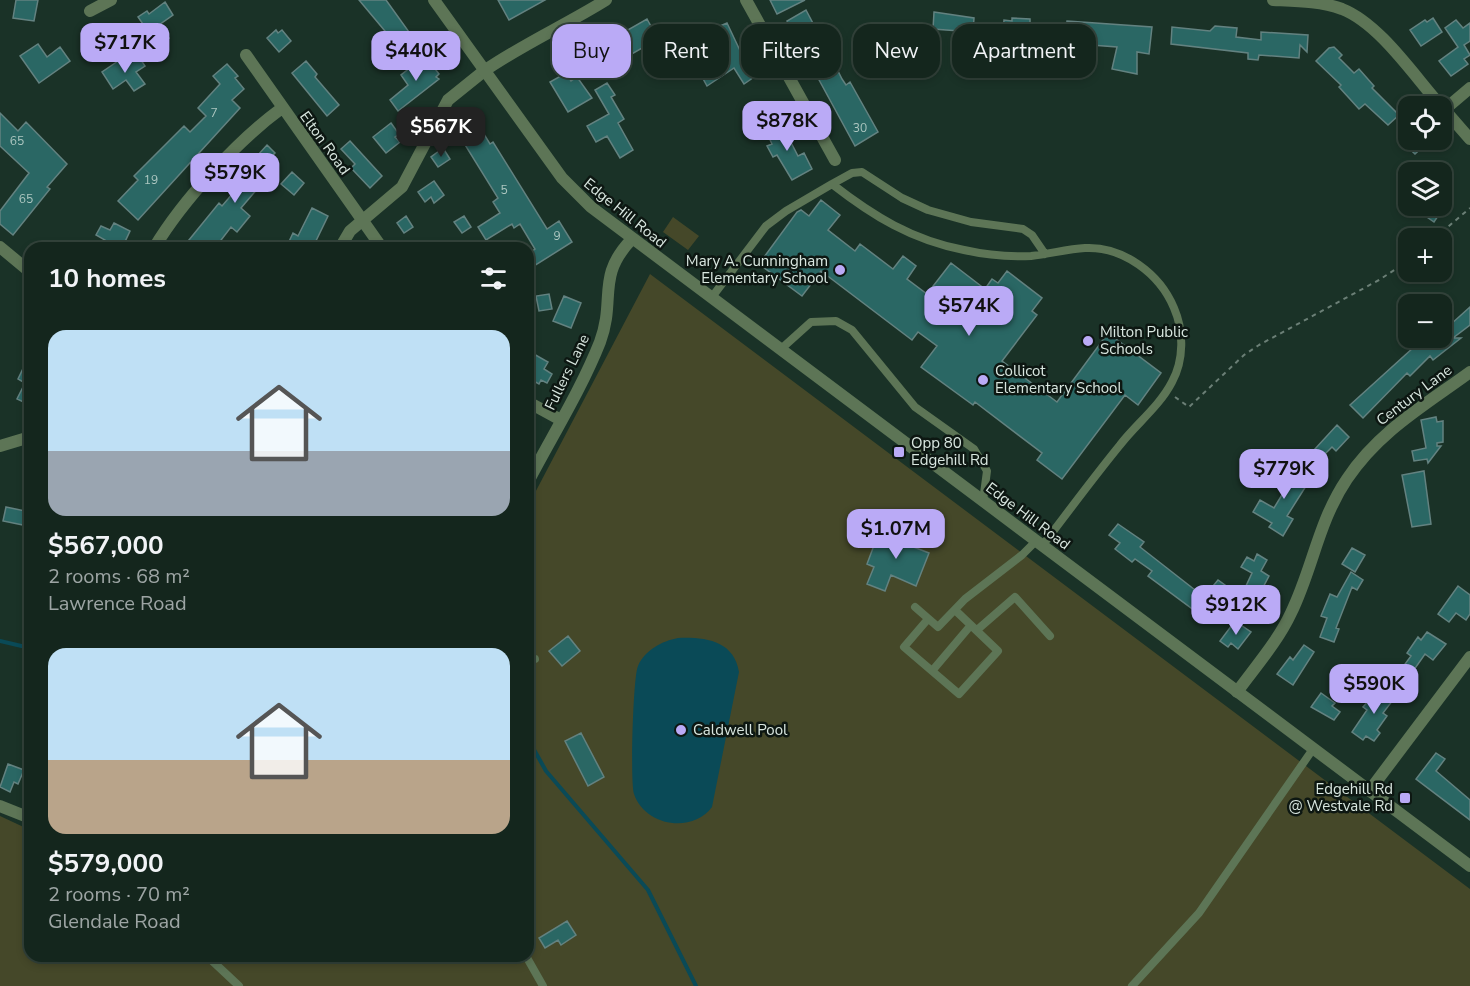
<!DOCTYPE html>
<meta charset="utf-8">
<style>
body{margin:0;font-family:"Nunito Sans",sans-serif;background:#21322a;color:#f1f3f6;height:100vh;display:flex;flex-direction:column;font-size:22px;white-space:nowrap}
*{box-sizing:border-box;margin:0}
p{font-size:20px;color:#9da5a4}
.icon{flex:none;width:33px;height:33px;fill:none;stroke:currentColor;stroke-width:2;stroke-linecap:round;stroke-linejoin:round}
.map{position:relative;flex:1;overflow:hidden}
.panel{position:absolute;left:24px;top:242px;width:510px;height:720px;display:flex;flex-direction:column;background:#14261d;border-radius:18px;box-shadow:0 3px 9px #0003,0 0 0 2px #33433b}
.panel>*{flex:none}
.top-card{position:absolute;left:552px;top:24px;width:570px;height:54px;display:flex;gap:12px}
.fabs{position:absolute;left:1398px;top:96px;display:grid;gap:12px}
.fabs a{display:grid;place-items:center;width:54px;height:54px;border-radius:12px;background:#14261d;box-shadow:0 3px 9px #0003,0 0 0 2px #33433b;font-size:30px}
.price{position:absolute;translate:-50% -51px;padding:0 14px;border-radius:12px;background:#baaaf6;color:#111;font-size:20px;line-height:39px;filter:drop-shadow(0 2px 3px #0008)}
.price::after{content:'';position:absolute;left:50%;top:36px;width:18px;height:14px;margin-left:-9px;background:inherit;clip-path:polygon(0 0,100% 0,50% 100%)}
.price.selected{background:#222;color:#fff}
ul{padding:0;list-style:none}
li{display:grid;align-content:center;gap:12px;height:318px;padding:0 24px}
li span{display:grid;place-items:center;height:186px;border-radius:18px;color:#555}
li>.icon{margin-inline-start:auto}
span .icon{width:108px;height:108px;fill:#fffc;stroke-width:1}
li b{font-size:26px}
h2{display:flex;justify-content:space-between;align-items:center;height:72px;padding:0 24px;font-size:26px}
.tag{padding:0 21px;border-radius:18px;background:#14261d;box-shadow:0 3px 9px #0003,0 0 0 2px #33433b;font-size:21px;line-height:54px}
.tag.selected{background:#baaaf6;color:#111}
.map>svg:first-child{display:block}
</style>
<div class="map">
<svg width="1470" height="986" viewBox="0 0 1470 986">
<rect width="100%" height="100%" fill="#1a3227"/>
<path fill="#454829" d="M673 217 699 236 688 250 663 232Z
M650 274 1470 889V986H0V816L30 830V956H528V506Z"/>
<path fill="#0a4a57" d="M678 638C706 637 734 641 739 672L712 807C692 834 645 826 634 794 630 782 633 676 638 666 645 650 662 641 678 638Z"/>
<g fill="none" stroke-linecap="round" stroke-linejoin="round">
<path stroke="#0a4a57" stroke-width="4" d="M0 641 30 648
M528 739 546 771 648 890 696 986"/>
</g>
<path fill="#2a6764" stroke="#638280" stroke-width="1.5" d="M16 0H38L34 21 13 18Z
M359 0H386L409 32 395 43Z
M498 0H545L509 20Z
M770 0H805L777 14Z
M165 2 173 15 159 25 169 38 158 46 138 17 147 11 149 14Z
M806 10 817 31 809 35 821 60 830 55 842 79 846 85 850 82 878 132 855 146 787 21Z
M934 12 974 18 973 32 933 29Z
M1012 18 1030 19V23H1034L1032 52H1039V66H1024L1022 35 1003 32 1004 20 1012 21Z
M1433 18 1442 32 1421 46 1410 30 1425 20 1427 22Z
M647 19 658 39 623 59 612 39Z
M1456 20 1463 28 1470 23V41L1464 45 1470 55 1464 59 1468 64 1451 76 1439 61 1458 47 1445 28Z
M1067 21 1152 27 1149 54 1137 52V74L1112 69 1117 47 1078 44V50L1064 48Z
M727 23 744 59 747 57 757 75 744 84 734 68 707 86 701 75 727 59 713 29Z
M1215 26 1237 28 1236 37 1261 40V32L1308 35 1307 52 1300 45 1299 58 1259 55 1258 60 1248 59V53L1171 44 1172 27 1210 31Z
M276 30 278 33 282 30 291 41 279 52 267 38Z
M693 35 699 48 690 53 684 39Z
M893 37 897 54 885 57 880 40Z
M38 44 47 57 60 47 70 61 39 83 20 56Z
M1334 47 1342 55 1339 58 1354 73 1359 69 1374 86 1372 88 1399 115 1388 125 1365 104 1359 109 1339 87 1341 85 1316 61 1329 48Z
M425 56 439 74 436 77 439 79 398 111 390 100 408 85 401 75Z
M139 57 145 66 136 72 145 84 134 91 126 80 113 89 102 72 121 59 123 63 129 59 131 62Z
M306 61 317 74 315 77 339 105 327 116 292 73Z
M227 64 238 76 235 78 244 89 232 100 240 108 138 220 118 201 138 180 134 176 184 126 190 132 206 116 198 108 220 84 213 76Z
M566 73 571 81 577 77 592 98 568 112 550 82Z
M607 83 615 95 611 97 624 119 618 123 633 150 620 158 607 136 596 142 587 126 609 114 595 90Z
M464 111 472 124 476 121 490 144 493 142 547 229 559 221 572 242 534 266 528 254 535 249 520 224 514 228 512 224 486 240 478 227 500 213 493 202 498 198 454 127 458 124 454 117Z
M0 113 18 131 26 122 67 164 47 187 50 189 13 235 0 224V211L29 173 0 146Z
M780 121 798 156 804 153 812 169 792 180 777 155 773 157 767 146 772 144 765 129Z
M391 123 399 134 395 137 400 142 386 153 373 137Z
M1400 140H1430L1415 154Z
M350 141 382 176 370 188 351 168 355 164 341 149Z
M267 145 275 153 268 160 276 167 241 208 250 216 237 232 231 227 215 248 205 241 199 248 189 240 219 203 222 206 228 199 251 170 247 167Z
M443 148 450 159 438 167 431 157Z
M292 172 304 183 294 195 281 184Z
M434 181 444 195 434 203 431 197 425 202 418 192Z
M821 200 840 215 828 230 855 251 860 244 893 269 903 256 916 266 907 279 927 294 951 263 985 289 992 279 998 283 1007 271 1042 298 1032 311 1037 315 1002 361 1057 402 1108 333 1161 373 1138 405 1125 395 1062 479 1037 460 1042 453 975 402 973 405 921 367 937 346 918 332 912 340 821 271 802 296 759 264 797 212 801 210 809 216Z
M1411 206H1435L1442 210 1434 222Z
M312 208 328 216 314 245 318 248H286L293 233 298 236Z
M406 216 413 227 404 233 397 223Z
M464 216 471 227 462 233 454 222Z
M114 223 130 231 122 248H101L105 240 96 235 101 226 110 230Z
M549 294 552 309 539 311 536 296Z
M564 296 581 303 571 328 553 321Z
M1470 307V325L1453 338H1461L1433 360 1430 356 1410 376 1407 373 1363 418 1350 405 1424 338H1442V314L1450 325Z
M532 353 548 362 544 369 552 374 547 383 541 380 539 384 528 378V361Z
M30 354V405L17 399 25 383 18 379Z
M1436 417 1437 422 1443 421V442L1437 443V446H1441L1428 463 1427 459 1414 461 1412 451 1426 448 1421 420Z
M1337 425 1349 437 1336 451 1332 447 1321 458 1314 450Z
M1280 467 1295 476 1300 468 1313 475 1287 516 1293 519 1283 536 1269 527 1272 523 1253 512 1260 500 1274 508 1288 485 1274 477Z
M1424 471 1431 524 1412 527 1402 475Z
M6 507 30 512 28 526 3 521Z
M1118 524 1144 542 1140 547 1204 597 1218 580 1229 588 1222 597 1225 599 1211 618 1208 615 1206 619 1148 576 1152 571 1135 559 1132 562 1115 549 1120 543 1109 535Z
M894 529 915 538 911 546 929 553 916 586 891 575 885 591 867 584 874 567 867 564 879 532 890 537Z
M1352 548 1365 555 1355 572 1342 564Z
M1257 554 1267 560 1261 571 1269 576 1260 593 1246 586 1252 573 1241 567 1247 557 1254 561Z
M1351 572 1363 580 1357 590 1352 587 1336 628 1339 629 1334 642 1320 637 1327 618 1321 616 1330 594 1337 597Z
M1458 586 1470 595V614L1466 620 1456 613 1449 622 1438 614Z
M1235 621 1251 632 1238 649 1231 643 1228 647 1220 641Z
M1427 632 1446 644 1433 660 1425 654 1409 677 1405 674 1417 683 1404 700 1391 690 1404 673 1400 671 1411 656 1407 653 1418 637 1421 640Z
M568 636 580 651 562 666 549 651Z
M1304 645 1314 652 1293 685 1277 674 1290 657 1293 660Z
M1382 686 1396 696 1383 713 1387 716 1377 730 1380 733 1374 741 1366 736 1363 740 1352 732 1367 710 1363 707Z
M1321 693 1335 703 1332 706 1340 712 1334 720 1311 707Z
M581 733 604 777 588 786 565 741Z
M1436 753 1445 759 1436 771 1470 800V820L1416 779Z
M8 764 24 770 18 784 14 782 10 792 0 787Z
M567 921 576 935 561 945 558 940 545 948 539 938Z"/>
<g fill="none" stroke-linecap="round" stroke-linejoin="round">
<path stroke="#6b7f76" stroke-width="2" stroke-dasharray="4.5 4.5" stroke-linecap="butt" d="M1435 238 1470 208
M1175 397 1189 407 1244 355 1259 345 1379 280 1408 261"/>
<path stroke="#5d7556" stroke-width="8" d="M832 184 852 173 862 172 902 198 928 210 971 222 1023 229 1032 235 1045 254
M712 297 766 226 786 211 832 184C873 216 912 240 964 250 986 255 1009 257 1031 256 1050 254 1067 249 1085 248 1123 246 1160 274 1174 308 1184 331 1184 360 1172 382 1159 407 1136 424 1120 445 1093 478 1068 512 1042 546
M781 349 811 322 836 321 852 330 915 407 974 449 987 471 983 501
M915 607 938 627 965 599 1022 555 1036 541
M928 619 904 647 959 694 998 651 955 610
M977 630 1015 597 1050 636
M528 660 535 659
M932 671 971 625
M207 956 239 986
M526 956 543 986
M1132 986 1199 913 1313 749"/>
<path stroke="#5d7556" stroke-width="12" d="M746 0 835 160
M90 11 111 0
M246 55 382 248
M1444 110 1470 88
M0 247 30 272
M154 248C183 200 237 141 282 108
M340 248 350 231 402 187 448 100 484 71
M528 402 561 420
M0 446 30 437
M528 482C552 436 581 390 600 342 616 299 596 277 631 240
M1237 692C1256 666 1278 641 1291 613 1313 568 1318 522 1347 479 1379 431 1425 405 1470 372
M1370 790 1470 657
M0 806 30 818"/>
<path stroke="#5d7556" stroke-width="12" d="M434 0 562 178 591 207 1470 866
M1273 0C1296 1 1320 1 1342 9 1380 24 1414 76 1441 106
M484 71C523 44 566 25 606 0
M1442 107 1470 139"/>
</g>
<g fill="#baaaf6" stroke="#0d1712" stroke-width="2">
<circle cx="840" cy="270" r="6"/>
<circle cx="1088" cy="341" r="6"/>
<circle cx="983" cy="380" r="6"/>
<rect x="893" y="446" width="12" height="12" rx="3"/>
<circle cx="681" cy="730" r="6"/>
<rect x="1399" y="792" width="12" height="12" rx="3"/>
</g>
<g text-anchor="middle" dominant-baseline="central" stroke-width="5" stroke-linejoin="round" paint-order="stroke">
<g font-size="12" fill="#adc7c1">
<text x="214" y="113">7</text>
<text x="860" y="128">30</text>
<text x="17" y="141">65</text>
<text x="151" y="180">19</text>
<text x="504" y="190">5</text>
<text x="26" y="199">65</text>
<text x="557" y="236">9</text>
</g>
<g font-size="15" fill="#d9e7e0" stroke="#0d1712">
<text transform="translate(325 143) rotate(54)">Elton Road</text>
<text transform="translate(625 213) rotate(39)">Edge Hill Road</text>
<text transform="translate(567 372) rotate(-64)">Fullers Lane</text>
<text transform="translate(1414 395) rotate(-37)">Century Lane</text>
<text transform="translate(1028 516) rotate(37)">Edge Hill Road</text>
</g>
<g font-size="15" fill="#d9e7e0" stroke="#0d1712" text-anchor="start">
<text x="828" y="261" text-anchor="end">Mary A. Cunningham<tspan x="828" dy="17">Elementary School</tspan></text>
<text x="1100" y="332">Milton Public<tspan x="1100" dy="17">Schools</tspan></text>
<text x="995" y="371">Collicot<tspan x="995" dy="17">Elementary School</tspan></text>
<text x="911" y="443">Opp 80<tspan x="911" dy="17">Edgehill Rd</tspan></text>
<text x="693" y="730">Caldwell Pool</text>
<text x="1393" y="789" text-anchor="end">Edgehill Rd<tspan x="1393" dy="17">@ Westvale Rd</tspan></text>
</g>
</g>
</svg>
<div class="fabs">
<a><svg class="icon" aria-label="locate" viewBox="0 0 24 24"><circle cx="12" cy="12" r="6"/><path d="M12 2v4M12 18v4M2 12h4M18 12h4"/></svg></a>
<a><svg class="icon" aria-label="layers" viewBox="0 0 24 24"><path d="M12 4l9 5-9 5-9-5zM3 14l9 5 9-5"/></svg></a>
<a>+</a>
<a>−</a>
</div>
<b class="price" style="left:125px;top:74px">$717K</b>
<b class="price" style="left:416px;top:82px">$440K</b>
<b class="price" style="left:787px;top:152px">$878K</b>
<b class="price selected" style="left:441px;top:158px">$567K</b>
<b class="price" style="left:235px;top:204px">$579K</b>
<b class="price" style="left:969px;top:337px">$574K</b>
<b class="price" style="left:1284px;top:500px">$779K</b>
<b class="price" style="left:896px;top:560px">$1.07M</b>
<b class="price" style="left:1236px;top:636px">$912K</b>
<b class="price" style="left:1374px;top:715px">$590K</b>
<div class="top-card">
<a class="tag selected">Buy</a>
<a class="tag">Rent</a>
<a class="tag">Filters</a>
<a class="tag">New</a>
<a class="tag">Apartment</a>
</div>
<section class="panel">
<h2>10 homes<svg class="icon" aria-label="filters" viewBox="0 0 24 24"><path d="M4 7h16M4 17h16"/><circle cx="9" cy="7" r="2"/><circle cx="15" cy="17" r="2"/></svg></h2>
<ul>
<li><span style="background:linear-gradient(#bfe0f5 65%,#9aa5b1 0)"><svg class="icon" aria-label="home" viewBox="0 0 24 24"><path d="M3 11l9-7 9 7M6 9v11h12V9"/></svg></span><div><b>$567,000</b><p>2 rooms · 68 m²</p><p>Lawrence Road</p></div></li>
<li><span style="background:linear-gradient(#bfe0f5 60%,#b9a48a 0)"><svg class="icon" aria-label="home" viewBox="0 0 24 24"><path d="M3 11l9-7 9 7M6 9v11h12V9"/></svg></span><div><b>$579,000</b><p>2 rooms · 70 m²</p><p>Glendale Road</p></div></li>
</ul>
</section>
</div>
